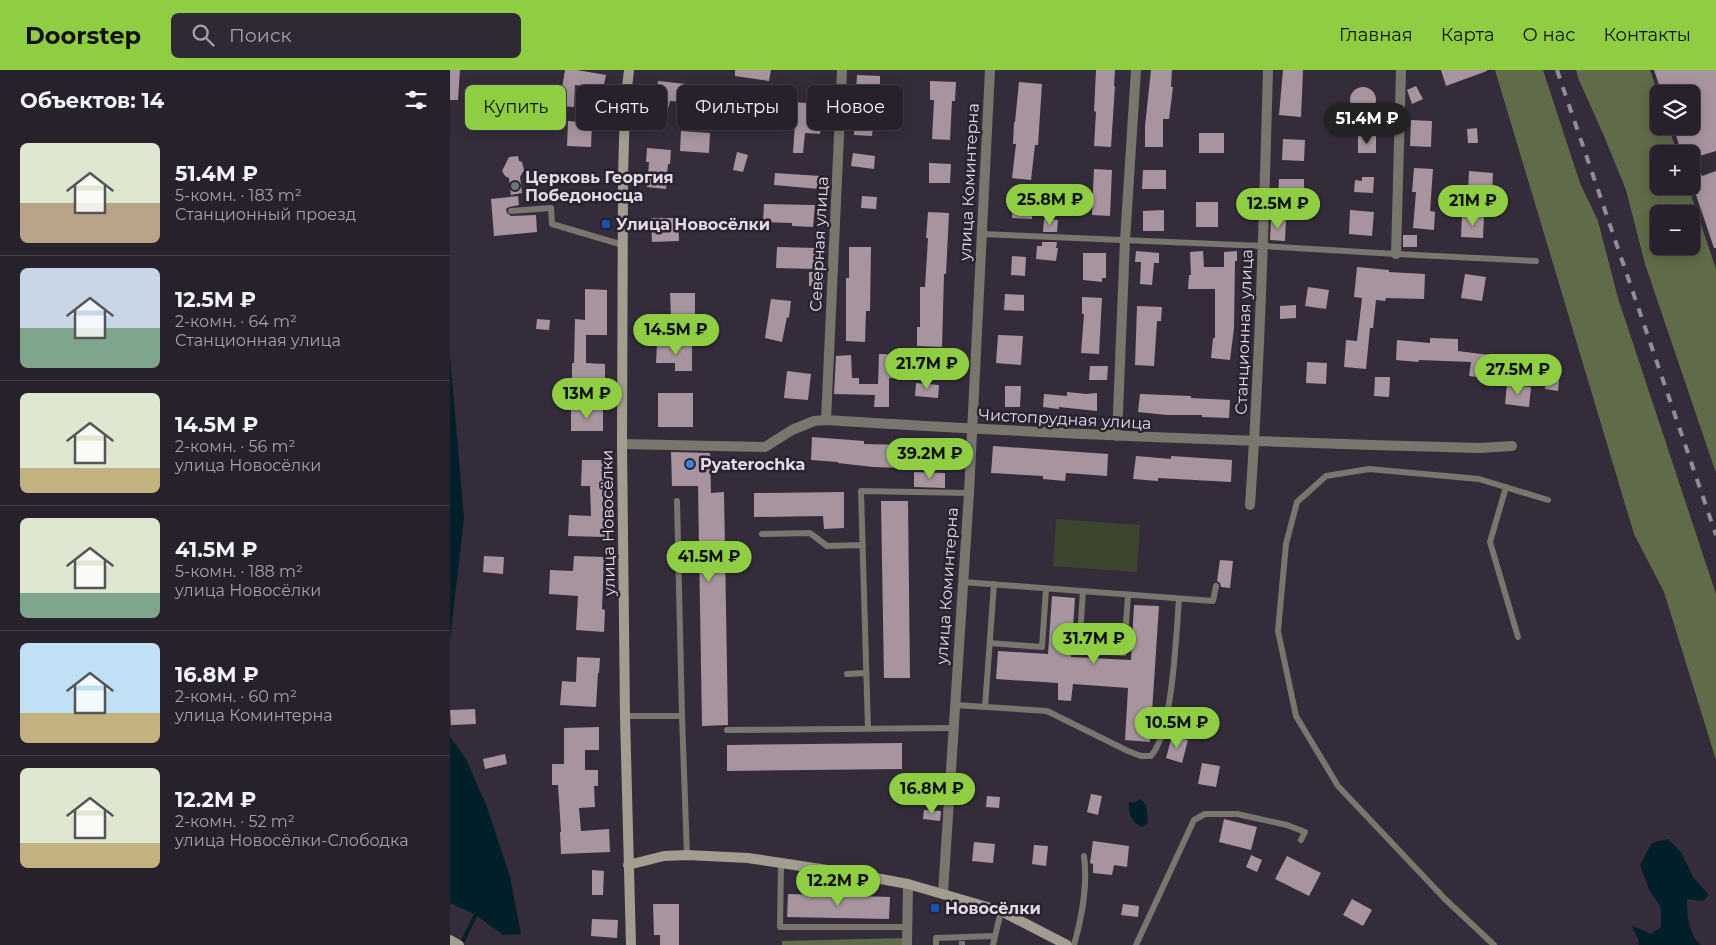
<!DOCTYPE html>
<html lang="ru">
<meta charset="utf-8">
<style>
body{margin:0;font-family:Montserrat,sans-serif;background:#2f2934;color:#f1f3f6;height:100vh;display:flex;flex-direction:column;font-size:19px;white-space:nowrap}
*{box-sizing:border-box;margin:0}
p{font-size:16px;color:#a4a3a9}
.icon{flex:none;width:28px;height:28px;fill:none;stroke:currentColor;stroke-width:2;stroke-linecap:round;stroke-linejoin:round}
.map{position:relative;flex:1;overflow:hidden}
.drawer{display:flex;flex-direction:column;background:#27212c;width:450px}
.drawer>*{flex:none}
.top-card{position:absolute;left:15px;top:15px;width:475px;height:45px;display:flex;gap:10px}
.controls{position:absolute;left:1200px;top:15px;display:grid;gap:10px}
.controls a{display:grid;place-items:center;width:50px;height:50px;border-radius:8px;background:#27212c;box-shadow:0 2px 12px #0003,0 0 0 1px #433e48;font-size:25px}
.price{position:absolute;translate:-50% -42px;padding:0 11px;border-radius:18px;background:#8fcd42;color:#111;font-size:16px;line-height:32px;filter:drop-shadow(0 1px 2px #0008)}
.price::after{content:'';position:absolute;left:50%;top:30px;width:15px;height:11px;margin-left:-8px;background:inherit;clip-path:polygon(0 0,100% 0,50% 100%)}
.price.current{background:#222;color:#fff}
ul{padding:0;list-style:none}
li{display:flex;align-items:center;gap:15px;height:125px;padding:0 20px}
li+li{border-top:1px solid #433e48}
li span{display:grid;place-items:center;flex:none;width:140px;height:100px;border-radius:8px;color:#555}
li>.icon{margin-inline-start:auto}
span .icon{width:60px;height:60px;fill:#fffc;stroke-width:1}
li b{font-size:21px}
h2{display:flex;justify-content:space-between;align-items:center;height:60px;padding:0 20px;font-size:21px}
.chip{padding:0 18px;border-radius:8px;background:#27212c;box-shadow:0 2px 12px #0003,0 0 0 1px #433e48;font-size:18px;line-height:45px}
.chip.current{background:#8fcd42;color:#111}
header{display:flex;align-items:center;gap:30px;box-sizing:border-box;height:70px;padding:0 25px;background:#8fcd42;color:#111}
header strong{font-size:24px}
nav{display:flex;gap:28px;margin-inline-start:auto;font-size:18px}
.search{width:350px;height:45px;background:#2f2934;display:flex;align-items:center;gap:12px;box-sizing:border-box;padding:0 18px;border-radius:8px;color:#a4a3a9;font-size:19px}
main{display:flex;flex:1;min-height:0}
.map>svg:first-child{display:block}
</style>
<header>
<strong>Doorstep</strong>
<div class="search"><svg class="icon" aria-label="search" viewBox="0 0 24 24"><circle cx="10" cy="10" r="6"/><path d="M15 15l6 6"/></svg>Поиск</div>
<nav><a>Главная</a><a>Карта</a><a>О нас</a><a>Контакты</a></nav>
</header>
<main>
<section class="drawer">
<h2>Объектов: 14<svg class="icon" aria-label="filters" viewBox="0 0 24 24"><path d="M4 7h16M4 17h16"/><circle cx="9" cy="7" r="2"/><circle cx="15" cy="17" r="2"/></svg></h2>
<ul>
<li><span style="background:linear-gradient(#dfe7d0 60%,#b9a48a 0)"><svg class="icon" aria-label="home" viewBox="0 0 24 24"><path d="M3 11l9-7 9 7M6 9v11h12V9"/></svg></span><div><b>51.4M ₽</b><p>5-комн. · 183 m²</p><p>Станционный проезд</p></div></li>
<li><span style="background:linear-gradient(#c9d6e8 60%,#7fa58c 0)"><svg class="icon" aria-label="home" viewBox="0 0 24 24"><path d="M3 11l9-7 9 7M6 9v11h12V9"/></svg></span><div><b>12.5M ₽</b><p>2-комн. · 64 m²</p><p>Станционная улица</p></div></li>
<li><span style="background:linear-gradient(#dfe7d0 75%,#c2b280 0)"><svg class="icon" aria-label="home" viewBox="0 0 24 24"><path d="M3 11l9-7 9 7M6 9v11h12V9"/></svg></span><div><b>14.5M ₽</b><p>2-комн. · 56 m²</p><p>улица Новосёлки</p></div></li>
<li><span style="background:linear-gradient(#dfe7d0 75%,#7fa58c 0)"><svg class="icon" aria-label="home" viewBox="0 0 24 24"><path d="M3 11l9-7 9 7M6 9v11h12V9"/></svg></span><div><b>41.5M ₽</b><p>5-комн. · 188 m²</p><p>улица Новосёлки</p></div></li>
<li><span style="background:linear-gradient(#bfe0f5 70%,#c2b280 0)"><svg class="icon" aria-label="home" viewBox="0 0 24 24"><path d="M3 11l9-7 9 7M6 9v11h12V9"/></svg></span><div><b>16.8M ₽</b><p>2-комн. · 60 m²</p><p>улица Коминтерна</p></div></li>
<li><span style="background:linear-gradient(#dfe7d0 75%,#c2b280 0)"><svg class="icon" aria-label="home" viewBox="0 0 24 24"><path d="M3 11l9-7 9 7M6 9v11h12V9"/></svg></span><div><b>12.2M ₽</b><p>2-комн. · 52 m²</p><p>улица Новосёлки-Слободка</p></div></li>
</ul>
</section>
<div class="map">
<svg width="1266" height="875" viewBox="0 0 1266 875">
<rect width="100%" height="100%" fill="#342c3a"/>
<path fill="#3e452f" d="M606 449 690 455 687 502 603 496Z"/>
<path fill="#606b49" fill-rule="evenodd" d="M1045 0H1093L1130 113 1148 151 1168 228 1266 524V690L1214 522 1184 464Z
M1126 0H1200L1209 27V56H1218L1228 84H1209V116H1238L1266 199V403L1195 194 1176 120 1154 66 1129 10ZM1209 144H1241V176H1209Z
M454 868V875H332V871Z"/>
<path fill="#001f28" d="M0 286 14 448 0 569Z
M0 667 16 689 37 737 60 807 71 864 53 865 26 845 0 833Z
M691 729 696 736 698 752 694 756 691 757C681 751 678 743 679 732L684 733Z
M1218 769 1231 782 1243 807 1259 825 1253 831 1237 829C1237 845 1238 864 1251 875H1189L1188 869 1182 856 1201 864 1211 857V838L1199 819 1190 795 1202 773Z"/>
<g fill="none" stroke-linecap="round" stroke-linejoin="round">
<path stroke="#001f28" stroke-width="4" d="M11 875 27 842"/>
</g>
<path fill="#a7949f" d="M0 0H10L8 30H0Z
M115 0H127L156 5 153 19 125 15 124 37 109 36Z
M285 0H321L319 11 285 6Z
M646 0H665L664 16H665L661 77 644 76 646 42 644 41Z
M701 0H722L721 17H723L719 49H713V77H695V56Z
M833 0H853L851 47 829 45Z
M991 0H1037V1L996 16Z
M1204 0H1266V81L1246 87 1252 106 1266 101V178H1264L1241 110V84H1232L1223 56H1241V24H1212Z
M407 5 430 6V22L406 21Z
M208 11 236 14 234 32 220 31 217 43 206 41 209 29H206Z
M480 11 506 12 505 31H502L500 70 482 69 484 30H480Z
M569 12 592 14 588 75H585L581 110 562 108 566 74H563L564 52H565Z
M966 16 973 29 962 34 957 20Z
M900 30a13 13 0 1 1 26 0a13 13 0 1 1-26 0Z
M343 32 372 34 370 64 355 63 353 83H343L345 53 341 52Z
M405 44 424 45 422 66 404 65Z
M961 50 982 51 981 77 960 76Z
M118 51 142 53 141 77 117 76Z
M1027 58 1028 73H1018L1017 59Z
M231 61 260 63 259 83 230 81Z
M749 63H774V83H749Z
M908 66H926V83H908Z
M833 69 855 70 854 91 832 90Z
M197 78 221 80 220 94H218L216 119 197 117 199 92H196Z
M287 82 298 85 293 102 283 100Z
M403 83 425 86 424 99 401 96Z
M68 86 69 91 72 92 74 100 70 107 72 123 61 125 59 108 55 106 52 101 59 87Z
M479 93 501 94 500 113H479Z
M964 98 983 99 980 141 985 142 984 160 963 158 966 122H962Z
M644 99 662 100 660 146 642 145Z
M693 100H716V119H692Z
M1019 101 1043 103 1042 124 1018 123Z
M325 103 370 106 369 119 324 115Z
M912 107H924L923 123 904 122 905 110 912 111Z
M829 109H854V121H850L849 128H828Z
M68 126 69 135 59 137 56 139 57 143 61 146 86 145 87 162 44 166 41 129Z
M412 126 427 127 426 139 411 138Z
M563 126 583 128 582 149 562 148Z
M746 132H768V157H746Z
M314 134 365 135 363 157 342 156V153L313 152Z
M714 140V161H693V141Z
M900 140 924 142 922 166 899 164Z
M478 142 499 143 496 204H494L492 277 467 276V257H470V217H475L478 168H476Z
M1012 145 1034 146 1033 168 1011 167Z
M201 148H228L229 171 202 172Z
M594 149 608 150 607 162H593Z
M821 149H836L835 171 820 170Z
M953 165H967V177H953Z
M592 172H607L606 178H608L606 191 586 189 587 176H592Z
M327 177 367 178 366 199 326 198Z
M399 177H421L420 241H416L415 272 396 271V208H399Z
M686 181 709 183V193H704L702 215 690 214 691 192H685Z
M753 181 754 197H774V182L787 181V191H785L784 258 780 290 761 288 763 268H765V219H738L739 205H741L740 182Z
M633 183H656V208H652V212L633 210Z
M562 186 576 187 575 206 561 205Z
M907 197 939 200V202L975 204 974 229 936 228 935 231 926 230 923 258H920L916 299 894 297 896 270 907 271 912 228 904 227Z
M359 202H374V216H359Z
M1015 204 1036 207 1032 231 1011 228Z
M858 217 879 220 876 239 855 236Z
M135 219 157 220V265H136V293L155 294V311H122V293H124L125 249 135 250Z
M220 223H245V247H221Z
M555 224 574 225V241L554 240Z
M632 227 652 228 649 284 631 283 634 244H632Z
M321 229 341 231 339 248 337 247 332 272 315 268Z
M846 235V248L830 249V236Z
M687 236 712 237 711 251H707L704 296 685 295Z
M87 249 100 250 99 260 86 259Z
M548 265 573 266 571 295 546 293Z
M980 268 1008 269V281L1047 286 1044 309 1019 306 1021 292 969 290 968 292 946 290 947 270 980 273Z
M207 273 242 274V301H225V293H206Z
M429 284 454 285 453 309 439 308V337H424L425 325 384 324 386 286 401 285 402 308H409V314H428Z
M857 292 877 293 876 314 856 313Z
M640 296H658L657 310H639Z
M1097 300 1110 301 1108 321 1095 319Z
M337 301 361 304 358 330 334 328Z
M925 307H940L939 327 924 326Z
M466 313 489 315 488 328 465 326Z
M1057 314 1081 317 1079 337 1055 334Z
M555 316H571L570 337H555Z
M617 322 636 324 647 323V341L609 337V339L593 337 594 324 617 326Z
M208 323H243V357H208Z
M690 324 741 326V328L780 330 779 348 752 347V345H717L688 342Z
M121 340H153V361H121Z
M362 367 414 371V374L453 375 452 398 423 397 388 393V392L361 390Z
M543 376 658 384 657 406 616 403 615 411 593 409V406L541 403Z
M221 382 260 383 261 423 274 422 278 655 252 656 248 416H222Z
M686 386 721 389V386L782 390 781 412 708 408V411L683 409Z
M132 390H155V416H153V446H156L155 467 118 466 119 445 141 446 140 416H131Z
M464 402 495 403V418L464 417Z
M394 422V458L374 459 373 446 304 447V423Z
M431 431H458L460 608H434Z
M34 486 54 487 53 504 33 502Z
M124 486 154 487 152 539 155 540 154 562 126 560 128 526 99 524 100 500 123 501Z
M770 490 783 491 780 518 771 517 770 513 767 511Z
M602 526 625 528 621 587 681 590 684 535 709 536 700 672 675 670 678 618 623 614 621 631 608 630V613L546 609 548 581 598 584Z
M127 587 150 588 149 603H148L146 637 110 635 112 611 126 612Z
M25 639 26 654 1 655 0 640Z
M149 657V680H135V700H148V716H144L145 737 129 738 131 761 159 759 160 782 111 784 110 762H111L108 715H102V694H114V658Z
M722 666 738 670 732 693 716 688Z
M452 673V699L277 701V675Z
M55 684 57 694 35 699 33 689Z
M752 693 770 696 766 717 748 714Z
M641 724 652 726 648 745 637 742Z
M537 726 550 727 549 738 536 737Z
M474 740 491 741 490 751 473 749Z
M774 749 807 757 801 780 769 772Z
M643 771 679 776 677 797 664 795 662 805 643 803V794L640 793Z
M524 772 545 774 543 793 522 791Z
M584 775 598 776 596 796 582 794Z
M801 785 812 790 807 802 796 797Z
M837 786 871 803 859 826 825 809Z
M142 800 154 801 153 825H142Z
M338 824 440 827 439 849 337 847Z
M902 829 922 840 913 856 893 845Z
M203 834H229V875H210V865H204Z
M673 834 689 836 688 847 671 845Z
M142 849 168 850 167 868 141 866Z"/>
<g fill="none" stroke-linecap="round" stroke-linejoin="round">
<path stroke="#79766e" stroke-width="6" d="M61 141 101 138 102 154 173 175
M532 164 813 176 946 184 1086 191
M1056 417 1040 472 1068 567
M227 431 232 646 237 785
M312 464 360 463 377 476 413 475
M513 512 763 531 766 516
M633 521 629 580 674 583 678 525
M540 573 592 577 596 519
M397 604 416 603
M505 635 597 641 678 681 691 686H701C723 661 726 565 729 529
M535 637 544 514
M175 646H232
M418 659 411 421 519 423
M277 660 504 658
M331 793 330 857H457
M486 875V868L544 866
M512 875V867
M543 875 551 841
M624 875C632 846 638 816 634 786
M686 875 744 750 755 744H787L837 755 855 762 851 770
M1044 875 995 829 888 716 846 646 828 561 836 474 847 432 876 406 919 399 1029 409 1098 430"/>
<path stroke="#79766e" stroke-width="10" d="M946 184 951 0
M376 350 392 0
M667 366 675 170 686 0
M172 374 315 377 342 360 364 351 376 350C594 364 812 372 1030 378L1062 376
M800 435C810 290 814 145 818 0
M493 823 519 423 540 0
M457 875 458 814"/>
<path stroke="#a39d91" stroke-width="10" d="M179 0 175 35 173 106 172 374 175 646 181 875
M178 795 214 786 237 785 298 788 404 804 458 814 551 841 617 875
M0 870 9 875"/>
<path stroke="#938c97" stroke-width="4" stroke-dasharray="9 9" stroke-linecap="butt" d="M1107 0 1266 465"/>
</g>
<circle fill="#6b7280" stroke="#2a2230" stroke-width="2" cx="65" cy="116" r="5"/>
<g fill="#1a4fb4" stroke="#2a2230" stroke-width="2">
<rect x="151" y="149" width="10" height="10" rx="2.5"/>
<rect x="480" y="833" width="10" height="10" rx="2.5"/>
</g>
<circle fill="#3f7fe0" stroke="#2a2230" stroke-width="2" cx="240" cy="394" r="5"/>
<g text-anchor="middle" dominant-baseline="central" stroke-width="5" stroke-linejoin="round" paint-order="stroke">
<g font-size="16" font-weight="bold" fill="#e1dbe4" stroke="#2a2230" text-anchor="start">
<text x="75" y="107">Церковь Георгия<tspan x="75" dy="18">Победоносца</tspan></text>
<text x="166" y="154">Улица Новосёлки</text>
<text x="250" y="394">Pyaterochka</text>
<text x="495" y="838">Новосёлки</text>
</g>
<g font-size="16" fill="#e1dbe4" stroke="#2a2230">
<text transform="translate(519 112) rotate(-87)">улица Коминтерна</text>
<text transform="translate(369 174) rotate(-87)">Северная улица</text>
<text transform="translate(794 262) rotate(-88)">Станционная улица</text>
<text transform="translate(615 349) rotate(3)">Чистопрудная улица</text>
<text transform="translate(158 453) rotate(-91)">улица Новосёлки</text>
<text transform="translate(497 516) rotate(-86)">улица Коминтерна</text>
</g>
</g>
</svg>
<div class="controls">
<a><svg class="icon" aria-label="layers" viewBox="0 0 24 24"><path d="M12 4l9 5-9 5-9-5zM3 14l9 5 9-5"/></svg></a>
<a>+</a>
<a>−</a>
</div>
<b class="price current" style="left:917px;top:75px">51.4M ₽</b>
<b class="price" style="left:600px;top:156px">25.8M ₽</b>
<b class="price" style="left:1023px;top:157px">21M ₽</b>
<b class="price" style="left:828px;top:160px">12.5M ₽</b>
<b class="price" style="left:226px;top:286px">14.5M ₽</b>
<b class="price" style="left:477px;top:320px">21.7M ₽</b>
<b class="price" style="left:1068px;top:326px">27.5M ₽</b>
<b class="price" style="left:137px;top:350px">13M ₽</b>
<b class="price" style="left:480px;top:410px">39.2M ₽</b>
<b class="price" style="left:259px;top:513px">41.5M ₽</b>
<b class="price" style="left:644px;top:595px">31.7M ₽</b>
<b class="price" style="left:727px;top:679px">10.5M ₽</b>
<b class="price" style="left:482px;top:745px">16.8M ₽</b>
<b class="price" style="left:388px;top:837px">12.2M ₽</b>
<div class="top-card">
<a class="chip current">Купить</a>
<a class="chip">Снять</a>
<a class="chip">Фильтры</a>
<a class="chip">Новое</a>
</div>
</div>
</main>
